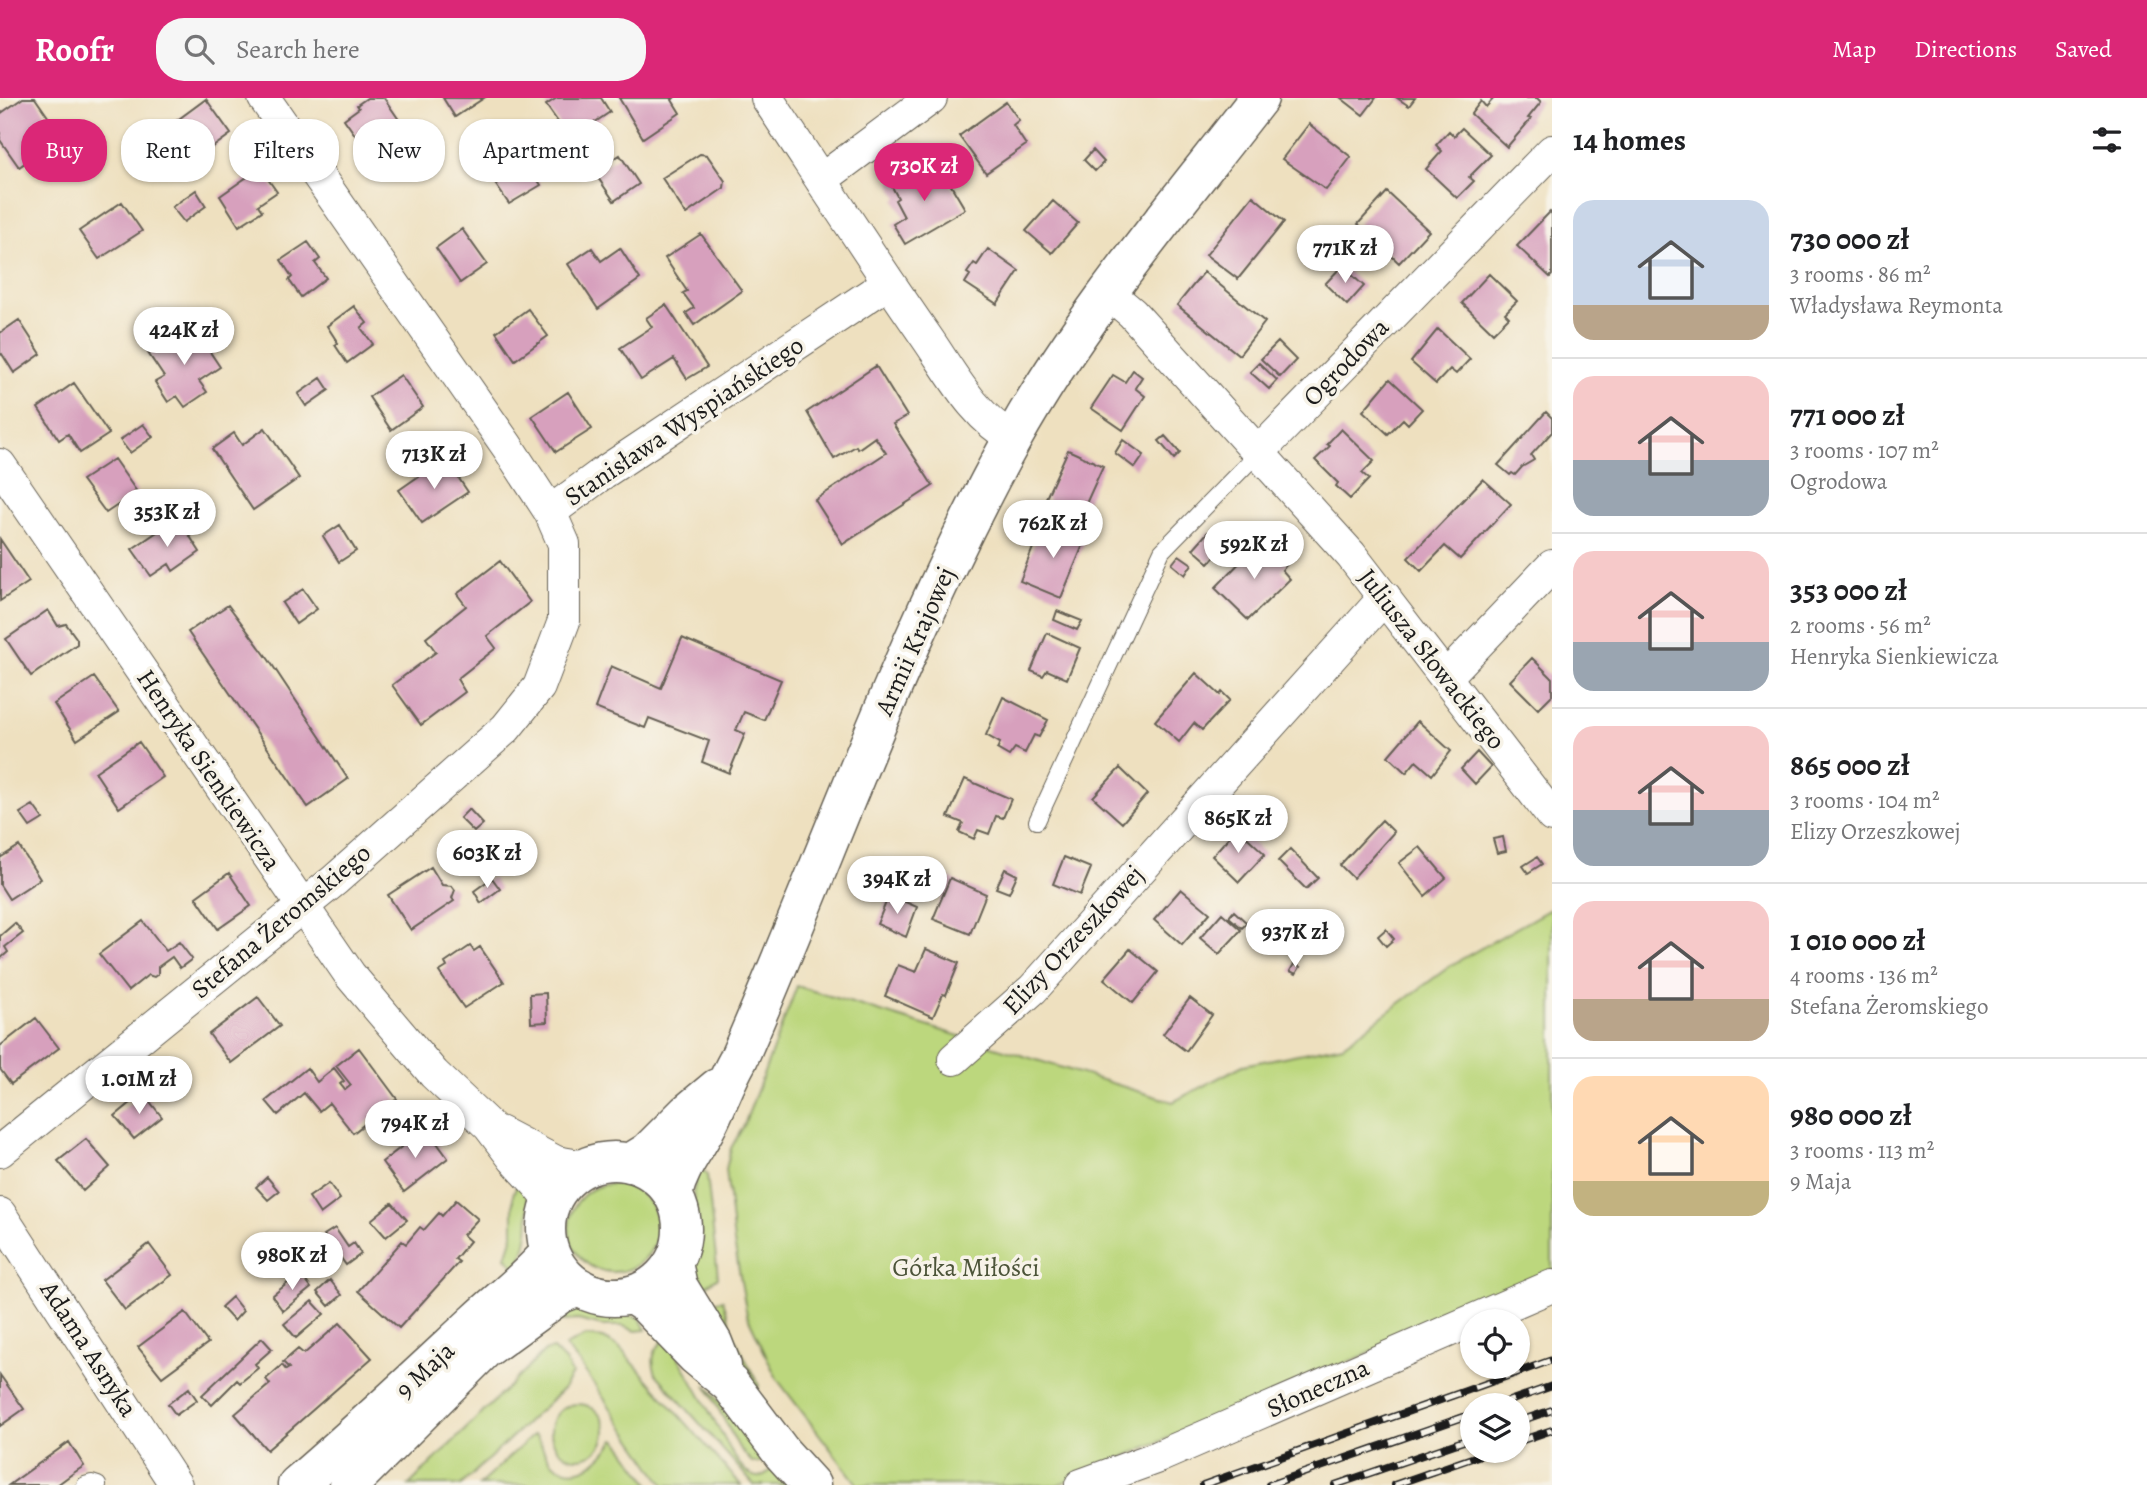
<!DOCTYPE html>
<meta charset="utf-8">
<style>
body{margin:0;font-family:Alegreya,serif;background:#f6f6f6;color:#202124;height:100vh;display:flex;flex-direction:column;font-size:26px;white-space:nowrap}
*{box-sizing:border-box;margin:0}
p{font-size:23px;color:#757577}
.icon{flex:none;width:38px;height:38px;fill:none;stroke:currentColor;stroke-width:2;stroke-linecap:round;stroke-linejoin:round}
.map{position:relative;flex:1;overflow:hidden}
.sheet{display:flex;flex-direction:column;background:#fff;width:595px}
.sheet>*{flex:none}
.hud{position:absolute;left:21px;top:21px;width:665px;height:63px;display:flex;gap:14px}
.fabs{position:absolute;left:1460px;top:1211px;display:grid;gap:14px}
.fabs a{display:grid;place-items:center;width:70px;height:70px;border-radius:50%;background:#fff;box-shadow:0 2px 5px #0004;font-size:35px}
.price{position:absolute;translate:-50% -60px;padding:0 16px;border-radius:24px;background:#fff;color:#222;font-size:23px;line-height:46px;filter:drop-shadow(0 2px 4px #0008)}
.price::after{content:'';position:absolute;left:50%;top:42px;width:21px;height:16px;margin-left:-10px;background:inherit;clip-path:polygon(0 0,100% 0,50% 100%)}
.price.on{background:#db2777;color:#fff}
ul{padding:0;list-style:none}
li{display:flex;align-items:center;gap:21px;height:175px;padding:0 21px}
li+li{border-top:2px solid #e0e0e0}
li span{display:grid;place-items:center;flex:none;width:196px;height:140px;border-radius:21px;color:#555}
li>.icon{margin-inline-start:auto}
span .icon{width:84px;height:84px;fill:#fffc;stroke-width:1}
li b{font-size:30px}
h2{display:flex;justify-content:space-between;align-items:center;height:84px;padding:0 21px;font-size:30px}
.pill{padding:0 24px;border-radius:28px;background:#fff;box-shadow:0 2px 5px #0004;font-size:24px;line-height:63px}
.pill.on{background:#db2777;color:#fff}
header{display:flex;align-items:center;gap:42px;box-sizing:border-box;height:98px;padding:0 35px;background:#db2777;color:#fff}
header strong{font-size:33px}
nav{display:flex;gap:38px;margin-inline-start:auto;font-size:24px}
.search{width:490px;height:63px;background:#f6f6f6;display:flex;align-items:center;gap:18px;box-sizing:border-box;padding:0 24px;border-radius:28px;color:#757577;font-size:26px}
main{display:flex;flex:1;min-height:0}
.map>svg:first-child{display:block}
</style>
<header>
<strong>Roofr</strong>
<div class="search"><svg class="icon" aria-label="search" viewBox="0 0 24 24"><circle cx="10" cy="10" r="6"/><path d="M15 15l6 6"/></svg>Search here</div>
<nav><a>Map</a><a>Directions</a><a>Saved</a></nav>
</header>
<main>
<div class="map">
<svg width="1552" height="1387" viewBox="0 0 1552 1387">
<rect width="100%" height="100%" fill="#f7f3e8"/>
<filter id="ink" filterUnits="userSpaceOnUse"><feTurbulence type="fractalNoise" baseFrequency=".0143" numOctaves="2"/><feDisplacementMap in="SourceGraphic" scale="14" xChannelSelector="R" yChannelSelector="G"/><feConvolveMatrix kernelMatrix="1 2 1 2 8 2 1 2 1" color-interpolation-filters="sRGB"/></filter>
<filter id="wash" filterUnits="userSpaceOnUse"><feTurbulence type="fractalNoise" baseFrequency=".00686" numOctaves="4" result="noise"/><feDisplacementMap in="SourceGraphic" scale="28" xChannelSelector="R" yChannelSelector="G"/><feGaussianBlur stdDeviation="1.57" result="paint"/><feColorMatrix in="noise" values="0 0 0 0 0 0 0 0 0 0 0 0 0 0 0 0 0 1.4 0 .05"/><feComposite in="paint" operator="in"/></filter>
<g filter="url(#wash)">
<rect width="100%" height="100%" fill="#eee0bf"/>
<path fill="#bcd77d" stroke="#6c7a4c" stroke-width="2" d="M1552 810V1178L1057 1387H858L777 1281 747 1217 734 1144 726 1071 731 1050 744 1027 797 888 1173 1004 1243 967 1343 947 1453 866Z
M699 1067 707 1077 718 1179 694 1197 690 1170 698 1141 699 1130 693 1095Z
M569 1130a44 44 0 1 1 88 0a44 44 0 1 1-88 0Z
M517 1086 526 1092C532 1120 529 1146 517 1172L506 1159 513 1137V1097Z
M723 1202 735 1241 759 1288 754 1290 703 1213 717 1203Z
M572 1209 626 1216 640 1220 646 1232 636 1233 623 1228H602L578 1222 565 1223 557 1220Z
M586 1238 603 1240 619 1249 741 1387H664L578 1263 565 1248Z
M666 1240C686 1269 702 1301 719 1331 727 1345 737 1368 751 1377 760 1383 768 1374 775 1369L787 1387H754L656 1276C650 1260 654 1251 666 1240Z
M553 1251 566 1264 572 1276 564 1290 461 1387H409L545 1253Z
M706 1287 766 1359 759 1365 752 1364 739 1350Z
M551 1333a27 27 0 1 1 54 0a27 27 0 1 1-54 0Z
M534 1336C542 1343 543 1356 551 1364 577 1386 602 1362 615 1341L617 1342 650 1387H479Z"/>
<g id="blocks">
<path fill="#d7a0bd" d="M23 0H35L62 39 19 69 0 42V16Z
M367 0H384L415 45 379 71 344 21 359 10 357 7Z
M443 0H484L455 19Z
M557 0H601L610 14 570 41 546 7Z
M619 0H674L672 2 680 15 643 40Z
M1341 0H1376L1363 17Z
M1397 0H1415L1409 8Z
M1494 0H1537L1541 4 1528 20 1531 21 1507 49 1471 16 1481 3 1486 9Z
M206 1 231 36 192 64 168 29Z
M1006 4 1019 22 1013 27 1026 47 986 75 959 38Z
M1309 26 1351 59 1326 92 1282 61Z
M1462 30 1491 57 1469 79 1474 83 1457 100 1426 71 1442 53 1436 47 1449 33 1454 38Z
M516 49 541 87 509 106 485 71Z
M1093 52 1104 64 1095 73 1084 62Z
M700 56 707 57 725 83 724 90 686 116 662 80Z
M620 57 639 86 614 103 594 74Z
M917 69 926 83 943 74 965 111 905 146 893 126 904 119 895 102 898 100 890 85Z
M260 70 277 94 258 107 262 113 239 128 220 98Z
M196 92 206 108 184 124 172 109Z
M1387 94 1429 133 1399 165 1358 126Z
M1253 98 1284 124 1238 181 1206 157Z
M1053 103 1078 125 1052 155 1026 133Z
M122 104 142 133 99 161 79 133Z
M1550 114 1552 116V177L1550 179 1517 148Z
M462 131 487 166 460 185 436 150Z
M701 136 742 193 694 227 686 215 694 210 683 195 687 193 665 160Z
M308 144 320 161 315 165 326 180 301 199 289 182 292 179 281 162Z
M592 150 601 163 620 150 640 181 598 211 568 166Z
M988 151 1019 173 997 206 965 185 970 177 967 175 974 165 977 167Z
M1342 168 1364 188 1347 207 1325 186Z
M1204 174 1265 224 1239 257 1177 207Z
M1489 176 1517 203 1505 215 1509 219 1493 235 1462 205Z
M666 207 707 269 687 281 674 261 641 282 620 250 652 229 646 220Z
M354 208 367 225 361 230 373 246 347 265 335 247 338 245 327 228Z
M528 211 548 238 515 262 496 234Z
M19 222 41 256 14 275 2 256 0 257V235Z
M194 230 220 269 199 283 207 294 185 309 177 298 168 304 155 284 164 279 148 255 170 240 173 244Z
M1438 231 1470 261 1456 276 1450 271 1436 286 1411 264Z
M1278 244 1296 262 1280 279 1261 261Z
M1259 265 1277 282 1269 291 1250 274Z
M876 268 907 318 893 326 933 388 843 446 815 402 886 355 875 339 858 351 856 348 834 361 807 314Z
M1133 272 1142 279 1135 290 1145 298 1123 332 1091 310 1113 277 1125 284Z
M401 277 423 309 391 332 369 299Z
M321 280 329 292 306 308 298 296Z
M1390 281 1422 311 1408 326 1403 321 1388 336 1363 313Z
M74 285 109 336 80 355 68 336 59 342 38 310Z
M568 294 592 331 556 354 532 318Z
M1546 314 1552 320V334L1531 357 1534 362 1522 369 1515 377 1512 375 1510 377 1498 367Z
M143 326 153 339 130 355 120 342Z
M265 330 299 380 253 412 212 351 234 335 242 347Z
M1341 331 1374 363 1362 375 1369 381 1350 401 1336 388 1338 385 1315 362 1330 348 1327 346Z
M1165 338 1180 355 1174 361 1159 343Z
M1123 342 1144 357 1135 370 1115 355Z
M1068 352 1103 368 1075 430 1042 417 1049 401 1046 400Z
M445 360 468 394 422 425 399 392Z
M114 361 137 394 106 415 82 382Z
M1483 381 1511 406 1460 461 1445 448 1421 473 1408 460Z
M178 420 200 454 173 473 169 466 151 478 132 451Z
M1043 424 1086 440 1061 500 1020 483Z
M340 427 356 453 339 464 323 438Z
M1208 434 1224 448 1209 465 1193 451Z
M0 441 29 484 0 503Z
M1256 448 1263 455 1271 449 1288 465 1282 472 1290 481 1248 522 1215 490Z
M1179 457 1192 466 1185 477 1172 466Z
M500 463 530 504 487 538 496 550 457 581 465 594 421 627 392 587 436 554 426 540 466 508 457 496Z
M303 491 317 511 296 526 282 505Z
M228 507 269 562 348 681 308 709 188 534Z
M48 512 58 528 66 526 77 541V546L31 578 6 541Z
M1057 513 1082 523 1077 532 1054 522Z
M1047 535 1080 550 1067 581 1047 572 1043 578 1031 573Z
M682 540 781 582 764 622 744 614 736 632 745 636 729 675 702 664 709 643 649 620 645 630 595 610 611 568 661 590Z
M1532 560 1552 580V597L1538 611 1510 583Z
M1196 575 1220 597 1222 594 1230 602 1202 632 1194 625 1179 644 1155 623Z
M94 579 119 614 77 642 54 606Z
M1003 599 1048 622 1039 639 1034 637 1025 655 1015 650 1009 658 997 651 1000 645 986 637Z
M1418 623 1451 653 1432 677 1416 663 1406 675 1388 658Z
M139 644 163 679 119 710 95 674Z
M1477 654 1491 669 1475 686 1461 671Z
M1120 670 1147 696 1122 725 1093 699Z
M965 681 1011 701 1003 720 996 718 989 736 978 732 974 741 959 734 963 725 948 719Z
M33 707 43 721 30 729 20 715Z
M469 711 483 726 474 734 460 720Z
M1382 722 1394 734 1353 780 1340 767Z
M1237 730 1265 756 1239 784 1212 758Z
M1503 739 1506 753 1497 755 1493 741Z
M19 748 40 781 9 801 0 787V760Z
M1420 749 1446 780 1425 798 1399 765Z
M1290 751 1318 780 1306 791 1278 763Z
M1064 759 1091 770 1080 797 1053 786Z
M1537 759 1542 766 1528 775 1523 768Z
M431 769 442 787 452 788 455 792 452 800 454 803 411 832 388 797Z
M1005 771 1017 777 1009 795 996 790Z
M229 775 251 808 218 831 196 799Z
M492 780 500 791 481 805 474 793Z
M950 780 986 796 970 836 933 821Z
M1181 791 1210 815 1182 847 1154 822Z
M889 797 917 809 906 839 877 826Z
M1234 813 1247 825 1242 830 1229 819Z
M1222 815 1241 832 1219 856 1200 840Z
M143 823 166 853 179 844 192 861 180 870 172 859 158 869V876L154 879 148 877 128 893 99 856Z
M15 825 23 835 5 849 8 854 0 861V838Z
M1386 831 1394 841 1386 848 1378 838Z
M470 848 474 853 480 849 504 884 464 910 439 874 447 869 445 865Z
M926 851 959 865 946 897 943 896 933 919 885 898 898 867 916 874Z
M1130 851 1158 874 1133 905 1104 881Z
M1294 866 1300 869 1296 876 1290 873Z
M546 895 547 924 531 925 530 896Z
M258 899 280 928 231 965 209 936Z
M1190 900 1212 917 1186 953 1163 936Z
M36 920 59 950 11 986 0 971V948Z
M359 950 397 1001 353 1035 329 1005 319 1013 304 995 278 1017 266 1003 307 970 317 984 334 970 344 983 340 986 345 992 351 987 336 968Z
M143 995 162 1019 134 1041 115 1018Z
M426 1030 448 1060 404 1094 382 1064Z
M86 1041 110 1069 83 1093 58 1063Z
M267 1079 279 1093 268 1102 256 1089Z
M329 1085 340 1101 320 1116 309 1099Z
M456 1102 478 1121 463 1137 470 1143 455 1161 459 1164 399 1230 358 1193 402 1143 406 1146 420 1129 424 1132 439 1115 442 1118Z
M392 1105 407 1122 386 1139 371 1122Z
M335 1130 348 1149 354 1145 361 1156 346 1167 324 1137Z
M149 1146 172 1177 125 1212 102 1182Z
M300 1175 311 1190 283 1213 272 1198Z
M330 1182 342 1197 329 1208 317 1194Z
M232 1199 243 1213 234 1223 221 1209Z
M312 1203 324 1216 296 1240 284 1226Z
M185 1214 208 1245 162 1279 138 1249Z
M340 1225 372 1260 267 1352 235 1316 270 1286 266 1281 282 1267 286 1272 289 1270 283 1264 298 1251 304 1256Z
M262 1240 272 1251 255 1266 258 1270 240 1285 237 1282 212 1307 202 1297Z
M0 1277 24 1311 0 1328Z
M189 1290 197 1302 176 1317 168 1306Z
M69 1344 84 1368 72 1376 57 1387H9Z"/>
</g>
</g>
<g filter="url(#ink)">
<use href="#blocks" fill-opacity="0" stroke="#666155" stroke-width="2"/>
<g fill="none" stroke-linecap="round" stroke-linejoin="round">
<g stroke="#666155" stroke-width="18">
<path id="service" d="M1037 723 1162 453 1258 355
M85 1387 92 1385 98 1387"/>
</g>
<g stroke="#666155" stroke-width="34">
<path id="minor" d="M767 0C820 80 872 161 927 240 952 276 974 319 1013 340
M821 82 931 0
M1107 194 1132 215 1351 457 1552 718
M1258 355 1552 53
M0 367 350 877 434 976 489 1028 514 1061 538 1087 546 1097 549 1111
M550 414 603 375 888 185
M1446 579 1552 468
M954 961 1033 891 1385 499
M499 1034 556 1064 585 1069
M0 1053 335 782 506 630 539 589 564 523V446L550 414 507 348 264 0
M0 1116 176 1387
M1081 1387 1158 1359 1552 1188"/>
</g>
<g stroke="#666155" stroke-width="41">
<path id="tertiary" d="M546 1131a68 68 0 1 1 136 0a68 68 0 1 1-136 0Z
M630 1065 648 1054 687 1015 717 990
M673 1096C679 1071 693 1054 705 1032 717 1009 725 985 738 962 829 755 902 539 1013 340 1082 217 1173 111 1259 0
M673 1165 678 1188 713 1245 722 1268
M632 1197 647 1207 696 1258 730 1286 782 1355 811 1387
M297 1387C358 1335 417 1279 476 1224 500 1201 529 1180 550 1154
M349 1387 484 1252 561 1196 579 1189"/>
</g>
<use href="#service" stroke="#fff" stroke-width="16"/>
<use href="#minor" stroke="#fff" stroke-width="32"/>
<use href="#tertiary" stroke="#fff" stroke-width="38"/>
<g stroke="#1c1c1c" stroke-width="8">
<path id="rail" d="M1498 1307 1552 1288
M1517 1324 1552 1312
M1517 1344 1552 1332
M1203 1387 1552 1262
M1269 1387 1472 1316
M1335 1387 1472 1340
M1394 1387 1492 1353"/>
</g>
<use href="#rail" stroke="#f7f3e8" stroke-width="5" stroke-dasharray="16" stroke-linecap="butt"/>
</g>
</g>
<g text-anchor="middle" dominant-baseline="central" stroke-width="7" stroke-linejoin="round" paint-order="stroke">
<g font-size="26" fill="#1c1c1c" stroke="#f7f3e8">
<text transform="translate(1346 264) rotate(-46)">Ogrodowa</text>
<text transform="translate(684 323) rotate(-34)">Stanisława Wyspiańskiego</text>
<text transform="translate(915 543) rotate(-66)">Armii Krajowej</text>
<text transform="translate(1432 561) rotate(52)">Juliusza Słowackiego</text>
<text transform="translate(209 672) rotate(56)">Henryka Sienkiewicza</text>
<text transform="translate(281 823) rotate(-40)">Stefana Żeromskiego</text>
<text transform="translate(1073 842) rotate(-47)">Elizy Orzeszkowej</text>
<text transform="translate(89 1251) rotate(57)">Adama Asnyka</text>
<text transform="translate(425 1272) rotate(-43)">9 Maja</text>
<text transform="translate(1318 1290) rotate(-24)">Słoneczna</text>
</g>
<g font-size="26" fill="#4c5439" stroke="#f7f3e8">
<text x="966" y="1169">Górka Miłości</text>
</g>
</g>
</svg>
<div class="fabs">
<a><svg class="icon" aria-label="locate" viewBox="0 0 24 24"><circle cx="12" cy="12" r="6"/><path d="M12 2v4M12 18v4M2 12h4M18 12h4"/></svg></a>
<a><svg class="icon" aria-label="layers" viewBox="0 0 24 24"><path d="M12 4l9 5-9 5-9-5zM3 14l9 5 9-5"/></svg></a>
</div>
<b class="price on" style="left:924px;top:105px">730K zł</b>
<b class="price" style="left:1345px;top:187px">771K zł</b>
<b class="price" style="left:184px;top:269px">424K zł</b>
<b class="price" style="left:434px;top:393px">713K zł</b>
<b class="price" style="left:167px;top:451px">353K zł</b>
<b class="price" style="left:1053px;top:462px">762K zł</b>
<b class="price" style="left:1254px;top:483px">592K zł</b>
<b class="price" style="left:1238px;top:757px">865K zł</b>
<b class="price" style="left:487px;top:792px">603K zł</b>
<b class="price" style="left:897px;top:818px">394K zł</b>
<b class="price" style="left:1295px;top:871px">937K zł</b>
<b class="price" style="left:139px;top:1018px">1.01M zł</b>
<b class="price" style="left:415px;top:1062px">794K zł</b>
<b class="price" style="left:292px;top:1194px">980K zł</b>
<div class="hud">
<a class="pill on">Buy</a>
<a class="pill">Rent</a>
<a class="pill">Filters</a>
<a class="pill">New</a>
<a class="pill">Apartment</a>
</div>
</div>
<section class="sheet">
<h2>14 homes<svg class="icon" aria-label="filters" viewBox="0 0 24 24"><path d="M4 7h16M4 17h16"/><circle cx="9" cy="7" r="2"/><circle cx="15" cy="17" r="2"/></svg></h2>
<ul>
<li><span style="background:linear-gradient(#c9d6e8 75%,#b9a48a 0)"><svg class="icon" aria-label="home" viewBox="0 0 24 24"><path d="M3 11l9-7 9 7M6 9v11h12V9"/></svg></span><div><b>730 000 zł</b><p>3 rooms · 86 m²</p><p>Władysława Reymonta</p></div></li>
<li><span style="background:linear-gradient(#f6c9c9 60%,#9aa5b1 0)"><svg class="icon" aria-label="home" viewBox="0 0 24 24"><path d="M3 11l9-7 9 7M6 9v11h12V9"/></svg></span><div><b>771 000 zł</b><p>3 rooms · 107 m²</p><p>Ogrodowa</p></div></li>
<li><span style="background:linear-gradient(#f6c9c9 65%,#9aa5b1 0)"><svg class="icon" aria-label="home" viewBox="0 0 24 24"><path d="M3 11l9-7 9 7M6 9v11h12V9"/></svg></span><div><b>353 000 zł</b><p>2 rooms · 56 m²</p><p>Henryka Sienkiewicza</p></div></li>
<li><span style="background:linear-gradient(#f6c9c9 60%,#9aa5b1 0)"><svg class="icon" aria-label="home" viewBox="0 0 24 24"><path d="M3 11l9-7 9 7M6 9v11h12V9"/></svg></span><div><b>865 000 zł</b><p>3 rooms · 104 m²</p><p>Elizy Orzeszkowej</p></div></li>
<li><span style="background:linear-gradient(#f6c9c9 70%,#b9a48a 0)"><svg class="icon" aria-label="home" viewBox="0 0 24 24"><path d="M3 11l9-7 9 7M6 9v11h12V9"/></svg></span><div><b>1 010 000 zł</b><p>4 rooms · 136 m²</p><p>Stefana Żeromskiego</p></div></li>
<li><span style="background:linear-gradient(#ffd9b3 75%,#c2b280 0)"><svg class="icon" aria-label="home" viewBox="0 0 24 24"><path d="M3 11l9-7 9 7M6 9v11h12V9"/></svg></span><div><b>980 000 zł</b><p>3 rooms · 113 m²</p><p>9 Maja</p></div></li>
</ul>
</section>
</main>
